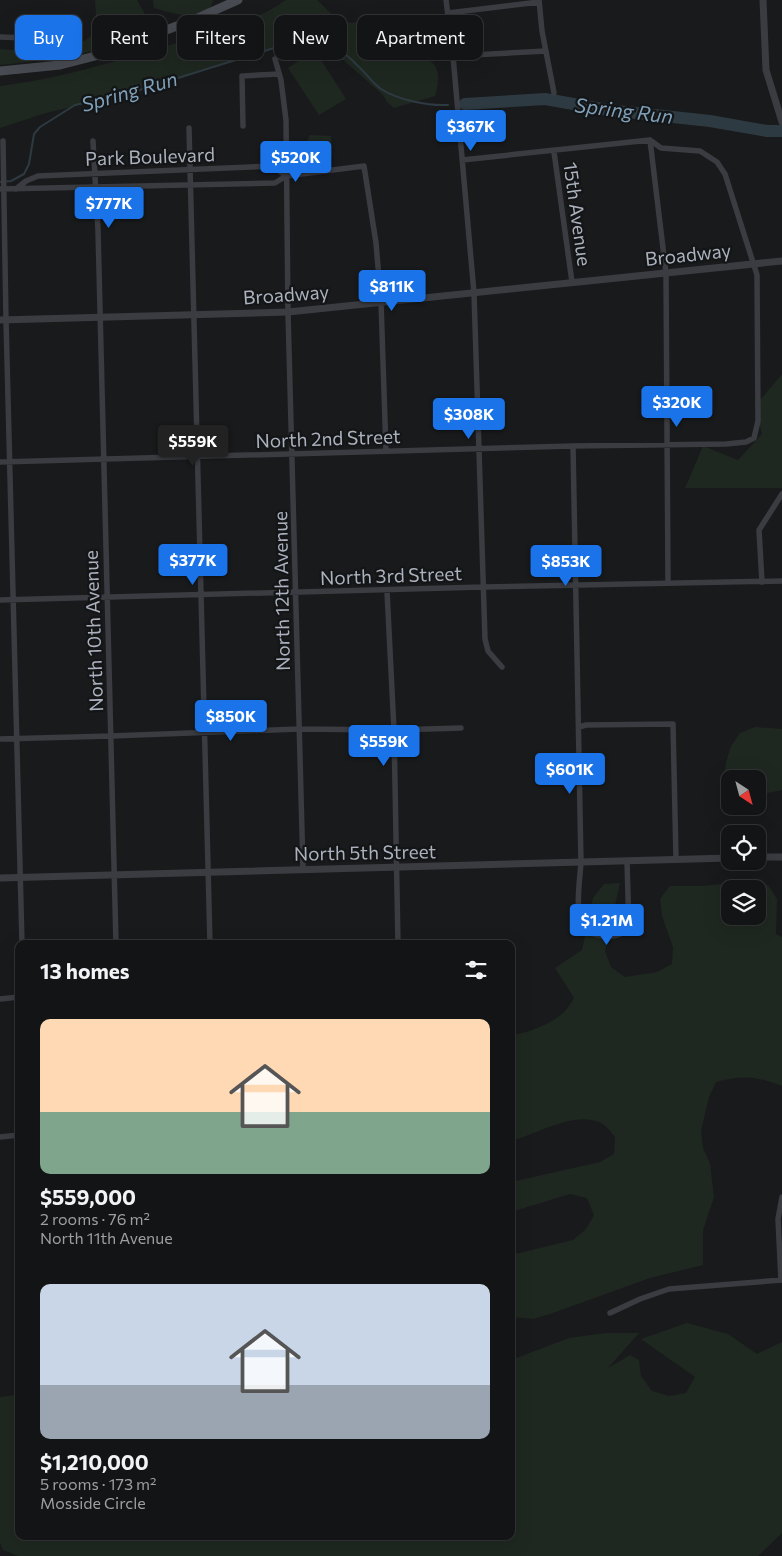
<!DOCTYPE html>
<meta charset="utf-8">
<style>
body{margin:0;font-family:Commissioner,sans-serif;background:#202122;color:#f1f3f6;height:100vh;display:flex;flex-direction:column;font-size:19px;white-space:nowrap}
*{box-sizing:border-box;margin:0}
p{font-size:16px;color:#9d9ea0}
.icon{flex:none;width:28px;height:28px;fill:none;stroke:currentColor;stroke-width:2;stroke-linecap:round;stroke-linejoin:round}
.map{position:relative;flex:1;overflow:hidden}
.details{position:absolute;left:15px;top:940px;width:500px;height:600px;display:flex;flex-direction:column;background:#131415;border-radius:10px;box-shadow:0 5px 20px #0002,0 0 0 1px #323334}
.details>*{flex:none}
.hud{position:absolute;left:15px;top:15px;width:500px;height:45px;display:flex;gap:10px}
.needle{width:32px;rotate:144deg}
.buttons{position:absolute;left:721px;top:770px;display:grid;gap:10px}
.buttons a{display:grid;place-items:center;width:45px;height:45px;border-radius:10px;background:#131415;box-shadow:0 5px 20px #0002,0 0 0 1px #323334;font-size:25px}
.price{position:absolute;translate:-50% -42px;padding:0 11px;border-radius:5px;background:#1a73e8;color:#fff;font-size:16px;line-height:32px;filter:drop-shadow(0 1px 2px #0008)}
.price::after{content:'';position:absolute;left:50%;top:30px;width:15px;height:11px;margin-left:-8px;background:inherit;clip-path:polygon(0 0,100% 0,50% 100%)}
.price.selected{background:#222;color:#fff}
ul{padding:0;list-style:none}
li{display:grid;align-content:center;gap:10px;height:265px;padding:0 25px}
li span{display:grid;place-items:center;height:155px;border-radius:10px;color:#555}
li>.icon{margin-inline-start:auto}
span .icon{width:90px;height:90px;fill:#fffc;stroke-width:1}
li b{font-size:21px}
h2{display:flex;justify-content:space-between;align-items:center;height:60px;padding:0 25px;font-size:21px}
.pill{padding:0 18px;border-radius:10px;background:#131415;box-shadow:0 5px 20px #0002,0 0 0 1px #323334;font-size:18px;line-height:45px}
.pill.selected{background:#1a73e8;color:#fff}
.map>svg:first-child{display:block}
</style>
<div class="map">
<svg width="782" height="1556" viewBox="0 0 782 1556">
<rect width="100%" height="100%" fill="#191a1c"/>
<path fill="#1f2820" fill-rule="evenodd" d="M95 0H137L146 16 143 29C100 57 50 59 0 65V49C23 51 92 56 96 24 97 16 95 7 95 0Z
M153 0H213C209 25 170 13 154 8Z
M286 0H317C323 5 334 18 340 21 352 26 377 17 391 26 398 31 400 42 406 49 412 56 418 56 426 59 442 65 439 83 435 96L394 108 387 102 383 95 333 51 304 42 277 48 138 91 46 113 0 128V86C58 79 110 63 166 46 209 34 249 25 286 0Z
M309 54 318 55 346 99 319 115 288 68Z
M310 135 331 136 332 157H307L305 145Z
M782 374V488H685L703 446 738 460 762 434 755 406Z
M755 727 782 729V790L758 795V779H730V791L724 779 726 762 731 746 740 733Z
M751 881 768 885 777 899 776 934 782 937V1086C757 1076 742 1075 716 1082L709 1097 701 1131 703 1148 710 1163 714 1197 703 1230V1265L650 1278 550 1314 533 1319 511 1317V1255L573 1240 586 1229 594 1215 587 1198 570 1194 511 1212V1182L600 1162 614 1154 615 1137C611 1132 607 1126 601 1123 576 1110 537 1134 511 1141V1035C526 1034 554 1023 565 1011 568 1007 571 1003 574 998L555 968 582 950 593 898 604 884 620 883 605 951 611 967 625 977 657 972 672 964 673 947 662 916 660 899 670 886H702ZM730 889H758V916H730Z
M687 1323 728 1334 757 1354 782 1342V1533L758 1556H18L3 1550 0 1543V1397L15 1395 19 1397V1536H511V1360L569 1338 605 1333H639L608 1368 630 1355 639 1360 641 1376 652 1391 669 1396 686 1393 695 1377 641 1339Z"/>
<g fill="none" stroke-linecap="round" stroke-linejoin="round">
<path stroke="#2e3a42" stroke-width="2" d="M0 182 11 181 24 174 29 164 34 134 40 127 75 105 130 93 274 48C280 44 286 36 292 34 312 26 347 54 359 67 367 74 372 83 381 89 398 100 428 106 448 105"/>
<path stroke="#2e3a42" stroke-width="12" d="M465 104 545 99 608 110 710 121 767 131H782"/>
<path stroke="#3a3c42" stroke-width="5.5" d="M446 0 453 56 474 293 485 639 488 651 502 667
M539 0 542 31 554 93
M448 13 539 2
M0 37 51 39 66 37
M453 56 546 51
M275 59 281 80 286 120 288 312 303 869
M243 126 242 76 279 74
M189 128 210 944
M650 140 666 273 668 583
M3 141 6 320 22 944
M93 141 98 230 116 944
M554 152 572 282
M462 160 650 140
M0 189 275 183 286 176 364 166 376 243 381 302 386 451
M16 189 26 181 38 176 273 166 286 176
M573 446 581 863C580 877 574 918 584 928 587 932 594 934 598 935 608 938 620 935 629 930L627 861
M0 462 573 446 726 444 746 442 754 438 758 421 757 275 725 174 717 162 700 151 661 148 650 140
M762 582 759 530 782 494
M387 591 394 730 398 944
M0 600 483 587 782 581
M579 727 586 725 673 724 676 859
M0 739 111 736 299 729 394 730 461 728
M0 999 19 997
M0 1137 19 1135
M781 1280 778 1219 782 1197
M610 1313 640 1299 669 1289 782 1280"/>
<path stroke="#3a3c42" stroke-width="7" d="M763 0 766 70 782 122
M0 320 288 312 782 261
M758 857H782
M0 878 730 858"/>
<path stroke="#484b52" stroke-width="9" d="M0 71 60 65 99 55 193 20 238 0"/>
</g>
<g text-anchor="middle" dominant-baseline="central" stroke-width="4.5" stroke-linejoin="round" paint-order="stroke">
<g font-size="19" fill="#abb1bd" stroke="#141517">
<text transform="translate(150 156) rotate(-2)">Park Boulevard</text>
<text transform="translate(578 214) rotate(82)">15th Avenue</text>
<text transform="translate(688 254) rotate(-6)">Broadway</text>
<text transform="translate(286 294) rotate(-4)">Broadway</text>
<text transform="translate(328 438) rotate(-2)">North 2nd Street</text>
<text transform="translate(391 575) rotate(-2)">North 3rd Street</text>
<text transform="translate(281 591) rotate(-91)">North 12th Avenue</text>
<text transform="translate(93 631) rotate(-92)">North 10th Avenue</text>
<text transform="translate(365 852) rotate(-1)">North 5th Street</text>
</g>
<g font-size="20" font-style="italic" fill="#80a1ba" stroke="#141517">
<text transform="translate(129 91) rotate(-16)">Spring Run</text>
<text transform="translate(624 110) rotate(7)">Spring Run</text>
</g>
</g>
</svg>
<div class="buttons">
<a><svg class="needle" viewBox="-14 -14 28 28"><path d="M0-13l5 13h-10z" fill="#e53935"/><path d="M0 13l5-13h-10z" fill="#9d9ea0"/></svg></a>
<a><svg class="icon" aria-label="locate" viewBox="0 0 24 24"><circle cx="12" cy="12" r="6"/><path d="M12 2v4M12 18v4M2 12h4M18 12h4"/></svg></a>
<a><svg class="icon" aria-label="layers" viewBox="0 0 24 24"><path d="M12 4l9 5-9 5-9-5zM3 14l9 5 9-5"/></svg></a>
</div>
<b class="price" style="left:471px;top:152px">$367K</b>
<b class="price" style="left:296px;top:183px">$520K</b>
<b class="price" style="left:109px;top:229px">$777K</b>
<b class="price" style="left:392px;top:312px">$811K</b>
<b class="price" style="left:677px;top:428px">$320K</b>
<b class="price" style="left:469px;top:440px">$308K</b>
<b class="price selected" style="left:193px;top:467px">$559K</b>
<b class="price" style="left:193px;top:586px">$377K</b>
<b class="price" style="left:566px;top:587px">$853K</b>
<b class="price" style="left:231px;top:742px">$850K</b>
<b class="price" style="left:384px;top:767px">$559K</b>
<b class="price" style="left:570px;top:795px">$601K</b>
<b class="price" style="left:607px;top:946px">$1.21M</b>
<div class="hud">
<a class="pill selected">Buy</a>
<a class="pill">Rent</a>
<a class="pill">Filters</a>
<a class="pill">New</a>
<a class="pill">Apartment</a>
</div>
<section class="details">
<h2>13 homes<svg class="icon" aria-label="filters" viewBox="0 0 24 24"><path d="M4 7h16M4 17h16"/><circle cx="9" cy="7" r="2"/><circle cx="15" cy="17" r="2"/></svg></h2>
<ul>
<li><span style="background:linear-gradient(#ffd9b3 60%,#7fa58c 0)"><svg class="icon" aria-label="home" viewBox="0 0 24 24"><path d="M3 11l9-7 9 7M6 9v11h12V9"/></svg></span><div><b>$559,000</b><p>2 rooms · 76 m²</p><p>North 11th Avenue</p></div></li>
<li><span style="background:linear-gradient(#c9d6e8 65%,#9aa5b1 0)"><svg class="icon" aria-label="home" viewBox="0 0 24 24"><path d="M3 11l9-7 9 7M6 9v11h12V9"/></svg></span><div><b>$1,210,000</b><p>5 rooms · 173 m²</p><p>Mosside Circle</p></div></li>
</ul>
</section>
</div>
